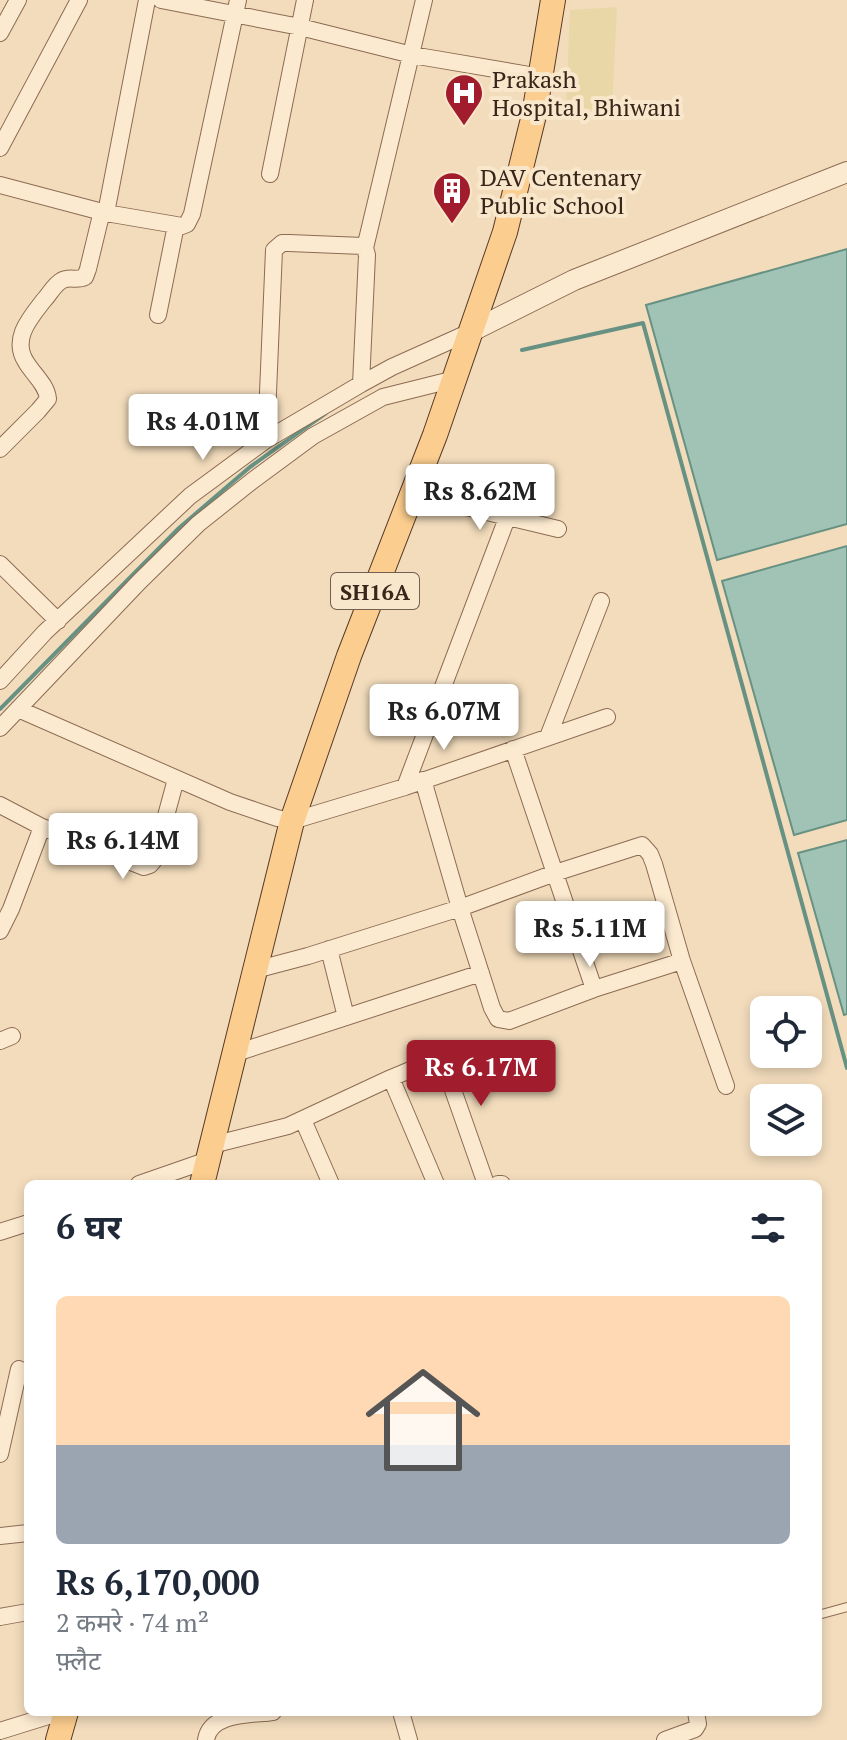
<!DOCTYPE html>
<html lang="hi">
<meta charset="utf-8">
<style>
body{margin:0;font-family:"PT Serif","Noto Sans Devanagari",serif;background:#f6f6f7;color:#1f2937;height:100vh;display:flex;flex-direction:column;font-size:30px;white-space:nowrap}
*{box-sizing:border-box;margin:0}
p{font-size:26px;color:#747a83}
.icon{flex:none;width:44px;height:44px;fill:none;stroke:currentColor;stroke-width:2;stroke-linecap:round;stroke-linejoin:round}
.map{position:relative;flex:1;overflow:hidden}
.drawer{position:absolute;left:24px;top:1180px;width:798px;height:536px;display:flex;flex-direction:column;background:#fff;border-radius:12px;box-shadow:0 4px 12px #0003}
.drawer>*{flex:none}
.tools{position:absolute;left:750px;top:996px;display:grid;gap:16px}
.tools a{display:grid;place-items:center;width:72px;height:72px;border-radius:12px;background:#fff;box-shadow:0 4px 12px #0003;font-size:40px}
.price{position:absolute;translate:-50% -68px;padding:0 18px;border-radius:8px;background:#fff;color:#222;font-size:26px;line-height:52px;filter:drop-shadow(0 2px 4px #0008)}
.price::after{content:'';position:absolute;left:50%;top:48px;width:24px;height:18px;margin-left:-12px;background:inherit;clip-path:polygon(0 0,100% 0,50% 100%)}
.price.current{background:#a11d2d;color:#fff}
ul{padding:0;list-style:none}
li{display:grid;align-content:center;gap:16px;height:424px;padding:0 32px}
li+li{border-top:2px solid #e0e1e3}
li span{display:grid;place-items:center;height:248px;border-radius:12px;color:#555}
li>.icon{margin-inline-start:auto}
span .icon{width:144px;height:144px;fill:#fffc;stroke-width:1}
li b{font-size:34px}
h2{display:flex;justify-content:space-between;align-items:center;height:96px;padding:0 32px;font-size:34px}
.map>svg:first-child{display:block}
</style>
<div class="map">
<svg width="847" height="1740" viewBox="0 0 847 1740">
<rect width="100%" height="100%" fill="#f2dcbc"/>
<path fill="#e9d7a8" d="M617 7 612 112 566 106 570 10Z"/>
<path fill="#a0c3b5" stroke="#679182" stroke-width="2" d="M847 249V524L717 560 646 305Z
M847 546V820L794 835 722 581Z
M847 840V1014L844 1015 798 853Z"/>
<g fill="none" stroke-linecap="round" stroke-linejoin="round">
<path stroke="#679182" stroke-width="4" d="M522 350 643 323 847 1068
M0 709 179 528 250 467 326 413"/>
<g stroke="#8c6b53" stroke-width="10">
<path id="service" d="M818 1615 847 1607"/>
</g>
<g stroke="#8c6b53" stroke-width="18">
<path id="minor" d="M161 0 300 27 412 55 541 77
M0 33 18 0
M0 148 79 0
M270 174 305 0
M0 185 106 213 182 226 187 224 192 214 238 0
M106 213 147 0
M365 248 424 0
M158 315 176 225
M266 440 274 250 282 243H289L363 246 365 248 367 255 361 384
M0 449 38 411 48 399C47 385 33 374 26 362 11 339 30 318 44 300 49 295 54 285 61 281 68 276 77 281 85 277L88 269 102 211
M412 494 558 529
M0 564 58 621
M0 681 45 632 190 496 266 440 361 384 392 367 470 332
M18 709 230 802 277 818 292 821 405 787 607 717
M0 728 139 582 198 524 252 481 313 436 383 397 455 379
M548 737 601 601
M513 749 594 989
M423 780 460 908 492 1008 498 1019 509 1021 594 989 682 961
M405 787 507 518
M0 805 42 827 144 867 150 865 154 860 176 779
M0 931 11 909 42 827
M329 949 346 1017
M255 970 308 956 460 908 555 873 642 845 650 854 654 864 682 961 726 1086
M0 1041 12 1036
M233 1054 481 973
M391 1078 436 1184
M303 1120 331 1184
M212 1145 288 1126 391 1078 429 1062 439 1061 446 1070 486 1184
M139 1184 208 1160
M498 1184H502
M0 1232 28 1223
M0 1454 19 1369
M0 1536 28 1533
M0 1617 28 1612
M401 1712 409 1740
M0 1731 61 1712
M206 1740C210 1712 252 1715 273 1712
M665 1740 695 1729 698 1724 696 1712"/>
</g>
<g stroke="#8c6b53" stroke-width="22">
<path id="tertiary" d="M470 332 574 280 847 172"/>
</g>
<g stroke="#583929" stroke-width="26">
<path id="primary" d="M202 1184 292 821 349 656 435 435 505 232 534 115 553 0
M58 1740 66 1712"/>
</g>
<use href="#service" stroke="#fcead0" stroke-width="8"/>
<use href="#minor" stroke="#fcead0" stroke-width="16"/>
<use href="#tertiary" stroke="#fcead0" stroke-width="20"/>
<use href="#primary" stroke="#fbcd8e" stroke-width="24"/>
</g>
<defs>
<g id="hospital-pin" transform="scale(2)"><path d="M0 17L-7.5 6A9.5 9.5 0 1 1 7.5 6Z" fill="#a11d2d" stroke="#f9e7cc"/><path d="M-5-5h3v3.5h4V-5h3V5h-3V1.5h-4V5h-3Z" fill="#fff"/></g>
<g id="building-pin" transform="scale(2)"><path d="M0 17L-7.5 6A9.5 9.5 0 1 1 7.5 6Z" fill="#a11d2d" stroke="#f9e7cc"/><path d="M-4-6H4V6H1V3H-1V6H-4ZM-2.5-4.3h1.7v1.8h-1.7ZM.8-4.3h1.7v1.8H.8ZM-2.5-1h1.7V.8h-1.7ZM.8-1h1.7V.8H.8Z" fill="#fff"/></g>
</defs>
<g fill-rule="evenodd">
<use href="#hospital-pin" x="464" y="93"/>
<use href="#building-pin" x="452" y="191"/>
</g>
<g text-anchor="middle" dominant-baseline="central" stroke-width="8" stroke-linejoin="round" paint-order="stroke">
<rect fill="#f9e7cc" stroke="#735f4f" stroke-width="2" x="331" y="573" width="88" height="36" rx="6"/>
<g font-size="22" font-weight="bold" fill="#39251a">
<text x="375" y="591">SH16A</text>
</g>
<g font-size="24" fill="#39251a" stroke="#f9e7cc" text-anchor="start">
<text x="492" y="79">Prakash<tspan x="492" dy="28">Hospital, Bhiwani</tspan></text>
<text x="480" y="177">DAV Centenary<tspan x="480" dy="28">Public School</tspan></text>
</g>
</g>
</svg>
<div class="tools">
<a><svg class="icon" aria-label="locate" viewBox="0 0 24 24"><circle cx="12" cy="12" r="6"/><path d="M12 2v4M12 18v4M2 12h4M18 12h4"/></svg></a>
<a><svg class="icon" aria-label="layers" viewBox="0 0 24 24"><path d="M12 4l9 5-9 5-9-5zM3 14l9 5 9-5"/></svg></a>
</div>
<b class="price" style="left:203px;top:462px">Rs 4.01M</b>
<b class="price" style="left:480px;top:532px">Rs 8.62M</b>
<b class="price" style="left:444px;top:752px">Rs 6.07M</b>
<b class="price" style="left:123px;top:881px">Rs 6.14M</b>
<b class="price" style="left:590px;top:969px">Rs 5.11M</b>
<b class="price current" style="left:481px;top:1108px">Rs 6.17M</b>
<section class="drawer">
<h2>6 घर<svg class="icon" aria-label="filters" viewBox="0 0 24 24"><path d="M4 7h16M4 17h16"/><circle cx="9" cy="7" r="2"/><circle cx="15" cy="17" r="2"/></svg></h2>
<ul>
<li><span style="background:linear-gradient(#ffd9b3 60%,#9aa5b1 0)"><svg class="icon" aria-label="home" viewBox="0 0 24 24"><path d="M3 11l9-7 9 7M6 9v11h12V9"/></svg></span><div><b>Rs 6,170,000</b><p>2 कमरे · 74 m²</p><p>फ़्लैट</p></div></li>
</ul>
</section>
</div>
